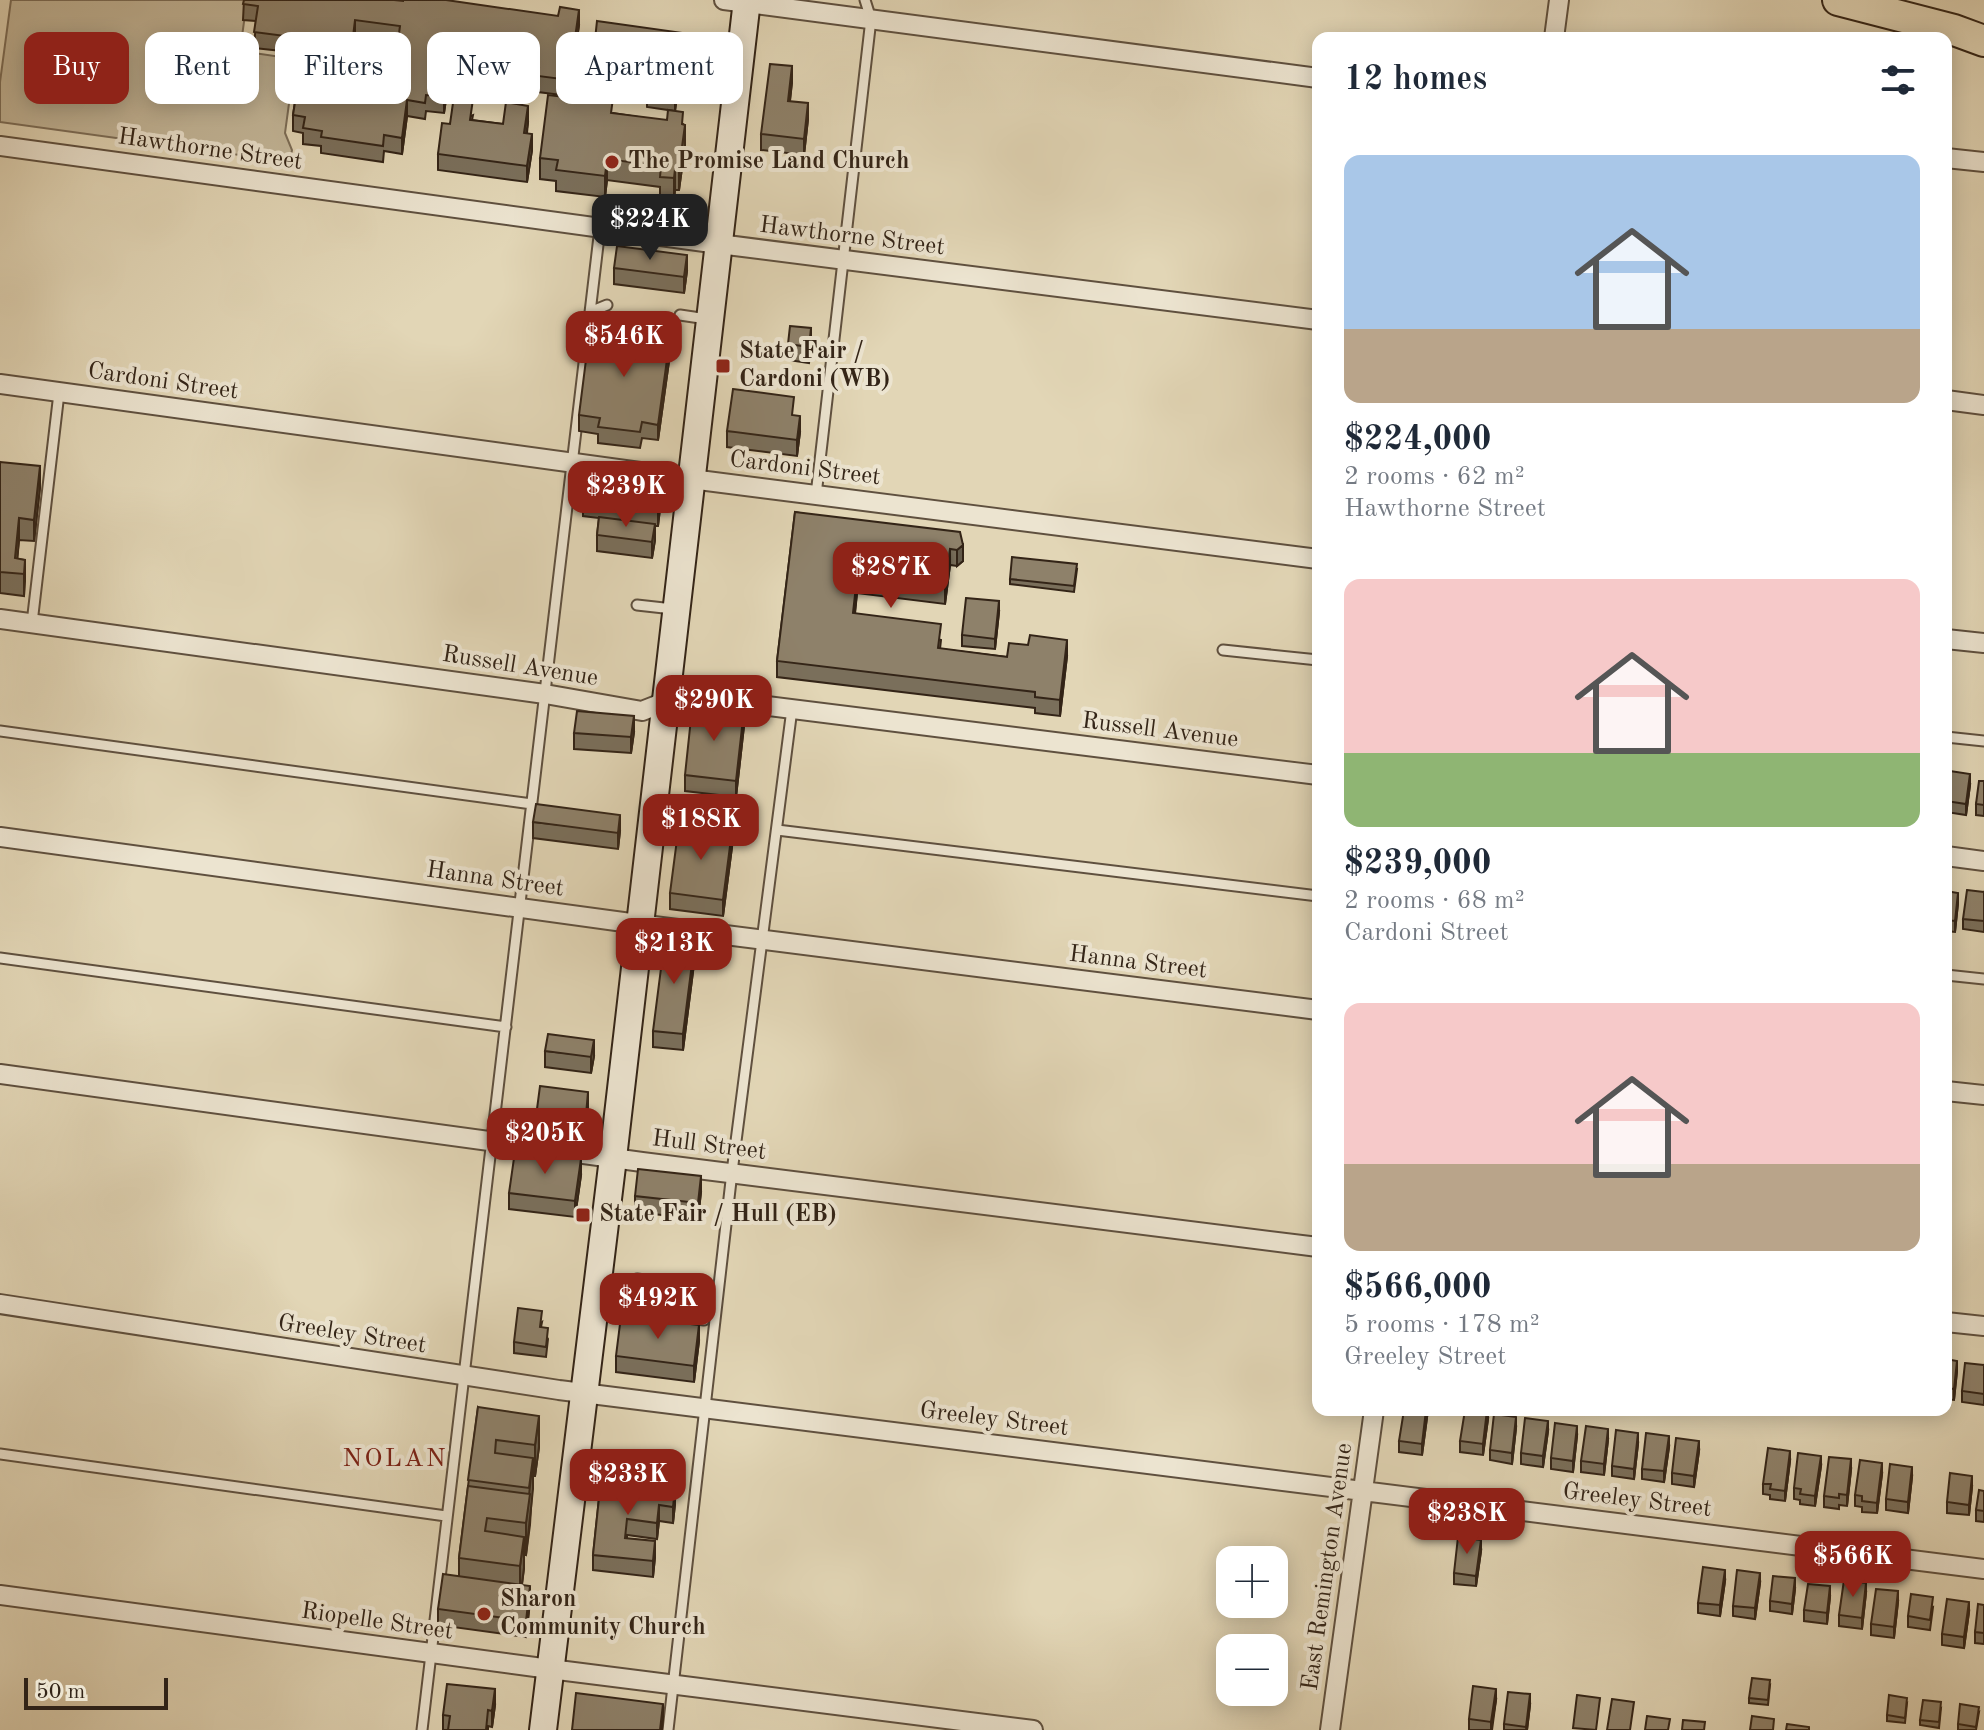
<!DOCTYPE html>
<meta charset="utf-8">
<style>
body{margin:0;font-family:"Old Standard TT",serif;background:#f2f2f3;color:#1f2937;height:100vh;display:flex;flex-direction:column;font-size:30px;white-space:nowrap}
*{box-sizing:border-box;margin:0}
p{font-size:26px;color:#747a83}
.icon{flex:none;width:44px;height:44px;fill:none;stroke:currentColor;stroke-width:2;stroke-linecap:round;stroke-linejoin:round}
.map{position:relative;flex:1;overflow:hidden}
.side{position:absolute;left:1312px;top:32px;width:640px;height:1384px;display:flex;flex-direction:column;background:#fff;border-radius:16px;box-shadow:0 4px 20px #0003}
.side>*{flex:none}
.hud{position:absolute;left:24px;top:32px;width:760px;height:72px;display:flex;gap:16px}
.controls{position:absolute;left:1216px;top:1546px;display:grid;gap:16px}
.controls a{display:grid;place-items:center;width:72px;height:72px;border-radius:16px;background:#fff;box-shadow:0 4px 20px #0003;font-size:40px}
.scale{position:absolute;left:24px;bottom:20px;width:144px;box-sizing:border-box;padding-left:8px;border:4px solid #332417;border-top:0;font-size:22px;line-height:28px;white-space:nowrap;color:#332417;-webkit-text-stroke:6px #ece4d0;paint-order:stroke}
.price{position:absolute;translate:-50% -68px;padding:0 18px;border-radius:16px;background:#8f2418;color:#fff;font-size:26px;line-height:52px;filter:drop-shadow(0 2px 4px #0008)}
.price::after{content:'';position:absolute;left:50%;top:48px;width:24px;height:18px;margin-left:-12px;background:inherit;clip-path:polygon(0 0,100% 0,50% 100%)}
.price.on{background:#222;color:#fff}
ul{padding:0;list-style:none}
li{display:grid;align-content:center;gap:16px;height:424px;padding:0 32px}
li span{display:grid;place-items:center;height:248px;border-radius:16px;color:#555}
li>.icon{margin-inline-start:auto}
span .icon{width:144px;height:144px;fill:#fffc;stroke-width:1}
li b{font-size:34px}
h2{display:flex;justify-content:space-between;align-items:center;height:96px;padding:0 32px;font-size:34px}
.chip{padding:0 28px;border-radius:16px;background:#fff;box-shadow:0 4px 20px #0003;font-size:28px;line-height:72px}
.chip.on{background:#8f2418;color:#fff}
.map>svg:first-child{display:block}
</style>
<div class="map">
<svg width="1984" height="1730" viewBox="0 0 1984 1730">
<rect width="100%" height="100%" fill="#e2d6b6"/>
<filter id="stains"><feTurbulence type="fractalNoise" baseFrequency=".0025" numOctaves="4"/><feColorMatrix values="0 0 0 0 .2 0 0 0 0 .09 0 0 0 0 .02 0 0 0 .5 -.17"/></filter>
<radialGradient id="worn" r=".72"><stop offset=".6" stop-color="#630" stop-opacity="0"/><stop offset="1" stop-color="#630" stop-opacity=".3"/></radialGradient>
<path fill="#c4b89b" stroke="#7c6e59" stroke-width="2" d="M11 0H247L240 51 295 59 285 133 292 150 290 162 0 122V82Z"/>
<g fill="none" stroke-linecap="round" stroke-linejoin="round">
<g stroke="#5f503f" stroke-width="13">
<path id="lane" d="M590 312 607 305
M680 315 707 319
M816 495 871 19 865 0
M637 605 673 609
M32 623 59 393
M1223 650 1318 660
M0 731 532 804
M1946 737 1984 741
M777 830 1318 896
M0 958 506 1027
M1946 975 1984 979
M598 1307 704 1320 709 1288 637 1279 632 1310
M0 1454 446 1516
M422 1730 600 228
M668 1730 732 1172 792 709"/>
</g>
<g stroke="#5f503f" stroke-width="22">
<path id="street" d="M724 0 1318 78
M1554 38 1559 0
M0 146 719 244 1318 320
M1946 158 1984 162
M0 384 691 479 1318 559
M1946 400 1984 405
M0 619 545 694 642 711 665 702 696 697 1318 775
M1946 639 1984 643
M0 837 638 924 1318 1010
M1946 856 1984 861
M0 1074 642 1162 1318 1247
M1946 1091 1984 1095
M0 1304 559 1390 1984 1569
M1946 1322 1984 1326
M0 1595 550 1669 1033 1730
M1330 1730 1374 1410"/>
</g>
<g stroke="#332417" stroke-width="30">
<path id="secondary" d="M543 1730 613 1158 747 0"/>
</g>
<g stroke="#332417" stroke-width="34">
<path id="primary" d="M1838 0 1954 30 1984 41"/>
</g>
<use href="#lane" stroke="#ece4d0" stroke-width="9"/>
<use href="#street" stroke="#ece4d0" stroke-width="18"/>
<use href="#secondary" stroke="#ece4d0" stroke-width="26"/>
<use href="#primary" stroke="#e2d6b6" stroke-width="30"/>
</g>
<path fill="#7a6f5b" stroke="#332417" stroke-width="2" fill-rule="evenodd" d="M244 0 579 25 569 96 538 92V84L450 72 444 113 426 111 425 119 407 116 402 154 384 151 383 162 321 153V146L303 144V133L293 131V115L301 63 300 53 254 48 256 21 243 20ZM355 36 398 42 394 70 352 64Z
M594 49H683L675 111 647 107V99L638 98 639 71 594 65Z
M792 82 790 101 808 119 804 155 761 150V134Z
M613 113 683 124 685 146 679 190H675L674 200 660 198V187L607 180 605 197 556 191V181L540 179V158Z
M473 115 472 120 503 124 528 122 527 133 532 150 527 182 438 170V154L450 124Z
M614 268 687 271 684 293 614 284Z
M788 344H811L809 363 788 360Z
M670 354 658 440 642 438 640 448 598 443V434L579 431V415Z
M727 431 800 432 797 456 727 447Z
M0 462 40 487 34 541 19 540 17 559 25 560 24 596 0 593Z
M583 500H661L658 526H655V540L652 558 597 551V535L599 518 583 516Z
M795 512 963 545V561L957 566 950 565 945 604 857 593 855 614 941 640 940 649 1007 657 1067 656 1060 716 1035 713V708L777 677V661Z
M1077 569 1074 592 1010 584V579Z
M999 612 995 649 962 646V635Z
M744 726 736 797 685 791V775Z
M634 732 631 753 574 749V733Z
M1984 781V816L1976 815V804Z
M1970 785 1966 815 1946 812V799Z
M533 822 620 831 618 849 533 838Z
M732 847 723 916 670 909V893Z
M1946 891 1958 903 1955 932 1946 931Z
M1984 892V932L1963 929V919Z
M695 956 683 1050 653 1047V1031Z
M545 1051 594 1056 591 1073 545 1067Z
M588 1108 586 1131 537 1125V1109Z
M581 1175 575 1217 509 1209V1193Z
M701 1192 698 1219 635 1212V1196Z
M542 1322 541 1327 548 1339 546 1357 514 1353V1342Z
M699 1341 694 1382 616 1372V1356Z
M1946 1359 1957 1371 1954 1400 1946 1399Z
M1984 1365V1405L1962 1402V1391Z
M478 1407 539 1447 535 1476H533L530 1525 526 1555 524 1554V1568L522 1585 530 1602 526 1637 438 1625V1609L459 1577V1558Z
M1428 1410 1422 1455 1399 1452V1441Z
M1488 1419 1483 1455 1460 1452V1441Z
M1516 1428 1512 1464 1490 1460V1450Z
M1548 1431 1543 1467 1521 1464V1453Z
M1577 1436 1573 1472 1551 1469V1458Z
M1608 1440 1604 1475 1581 1472V1461Z
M1638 1444 1634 1479 1612 1476V1466Z
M1669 1447 1664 1482 1642 1479V1469Z
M1699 1451 1694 1487 1672 1484V1473Z
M1790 1461 1785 1501 1770 1499V1495L1763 1494V1484Z
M1821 1466 1815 1506 1800 1504V1500L1794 1499V1488Z
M1851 1470 1847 1506 1839 1505V1509L1824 1507V1496Z
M1882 1474 1877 1513 1862 1512V1507L1855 1506V1495Z
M1912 1477 1908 1513 1886 1510V1499Z
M601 1479 675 1504 673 1523 659 1521 657 1539 627 1535V1538L655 1557 653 1577 593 1570V1555Z
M1972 1487 1969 1515 1947 1513V1502Z
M1984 1491V1522L1976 1521V1510Z
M1481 1551 1476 1586 1454 1584V1573Z
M1725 1581 1720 1616 1698 1613V1603Z
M1760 1583 1755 1619 1733 1616V1606Z
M1795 1589 1792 1614 1770 1611V1601Z
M1866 1593 1862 1629 1839 1626V1615Z
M1830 1597 1827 1624 1804 1621V1610Z
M1898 1602 1894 1638 1871 1635V1624Z
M1984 1605V1644L1975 1643V1632Z
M1933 1607 1930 1630 1908 1627V1616Z
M1969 1612 1964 1648 1942 1645V1634Z
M1770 1685 1768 1705 1749 1703V1698Z
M1496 1700 1492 1730H1469V1719Z
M1907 1703 1905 1723 1887 1721V1715Z
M495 1705 492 1727 488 1726V1730H443V1715Z
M1530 1705 1527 1730H1504V1724Z
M1941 1708 1939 1728 1920 1725V1720Z
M1979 1712 1976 1730H1958V1724Z"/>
<path fill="#635a4a" stroke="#332417" stroke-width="2" d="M579 10V25L569 96V80Z
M355 20V36L351 69V53Z
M683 33V49L675 111V95Z
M450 56V72L444 113V97Z
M792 66V82L788 117V101Z
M407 100V116L402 154V138Z
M808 103V119L804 155V139Z
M528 106V122L524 149V133Z
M685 125V146L679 190V169Z
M532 134V150L527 182V166Z
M607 159V180L605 197V176Z
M675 169V190L674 200V178Z
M687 255V271L684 293V277Z
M811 328V344L809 363V347Z
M670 338V354L658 440V425Z
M800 416V432L797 456V440Z
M40 466V487L34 541V520Z
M661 484V500L658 526V510Z
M19 518V540L16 574 15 558Z
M655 524V540L652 558V542Z
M963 545V561L957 566V550Z
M950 549V565L945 604V588Z
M25 560V581L24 596V574Z
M857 577V593L853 629V613Z
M999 601V612L995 649V639Z
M1067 640V656L1060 716V700Z
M744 710V726L736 797V781Z
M634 716V732L631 753V737Z
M1970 774V785L1966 815V804Z
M620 815V831L618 849V833Z
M732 831V847L723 916V900Z
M1958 893V903L1955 932V921Z
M695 940V956L683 1050V1034Z
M594 1040V1056L591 1073V1057Z
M588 1092V1108L586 1131V1115Z
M581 1159V1175L575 1217V1201Z
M701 1176V1192L698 1219V1203Z
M699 1325V1341L694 1382V1366Z
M1957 1361V1371L1954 1400V1389Z
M1426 1410H1428L1422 1455V1444Z
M1488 1410V1419L1483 1455V1444Z
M539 1416V1447L535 1476V1445Z
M1516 1417V1428L1512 1464V1453Z
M1548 1421V1431L1543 1467V1456Z
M1577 1426V1436L1573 1472V1461Z
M1608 1429V1440L1604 1475V1464Z
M1638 1433V1444L1634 1479V1469Z
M1669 1436V1447L1664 1482V1471Z
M1699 1441V1451L1694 1487V1476Z
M1790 1451V1461L1785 1501V1491Z
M1821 1456V1466L1815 1506V1496Z
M533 1458V1489L526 1555V1523Z
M1851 1459V1470L1847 1506V1495Z
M1882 1463V1474L1877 1513V1503Z
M1912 1467V1477L1908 1513V1502Z
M1972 1476V1487L1969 1515V1505Z
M675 1488V1504L673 1523V1507Z
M659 1505V1521L657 1539V1523Z
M524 1537V1568L520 1598V1566Z
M1481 1540V1551L1476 1586V1576Z
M655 1541V1557L653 1577V1561Z
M1725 1570V1581L1720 1616V1605Z
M1760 1573V1583L1755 1619V1608Z
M1795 1578V1589L1792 1614V1604Z
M1866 1583V1593L1862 1629V1618Z
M530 1586V1602L526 1637V1621Z
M1830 1586V1597L1827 1624V1613Z
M1898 1591V1602L1894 1638V1627Z
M1969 1602V1612L1964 1648V1637Z
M495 1689V1705L492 1727V1711Z
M1496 1689V1700L1491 1730V1722Z
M1530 1694V1705L1527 1730H1526Z
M663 1704V1720L662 1730H660Z"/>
<path fill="#8e816a" stroke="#332417" stroke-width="2" d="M244 0H394L403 1V0H446L558 16 560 7 579 10 569 80 538 76 539 68 450 56 444 97 426 95 425 103 407 100 402 138 384 135 383 146 321 137 322 131 303 128 305 117 293 115 302 57 394 70 400 26 355 20 351 53 300 47 301 38 254 32 258 6 243 4Z
M597 21 683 33 675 95 647 91 648 84 638 82 640 63 652 65 654 51 646 50 645 56 594 49Z
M770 64 792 66 788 101 808 103 804 139 761 134Z
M574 93 613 98 611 113 667 120 668 110 683 112 682 124 685 125 679 169H675L674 178 660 177 661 166 607 159 605 176 556 170 558 160 540 158 548 95 573 98Z
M454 96 473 99 470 120 503 124 506 102 528 106 524 133 532 134 527 166 438 154 442 123 450 124Z
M617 246 687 255 684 277 614 268Z
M790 326 811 328 809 347 788 344Z
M590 328 670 338 658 425 642 422 640 432 598 427 600 418 579 415Z
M733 389 794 397 792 415 800 416 797 440 727 431Z
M0 462 40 466 34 520 19 518 15 558 25 560 24 574 0 572Z
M586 474 661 484 658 510 583 500Z
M795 512 960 532 963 545 957 550 950 549 945 588 857 577 853 613 941 624 938 648 1007 657 1009 643 1028 645 1030 635 1067 640 1060 700 1035 697V692L777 661Z
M599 517 655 524 652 542 597 535Z
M1012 557 1077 564 1074 586 1010 579Z
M966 598 999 601 995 639 962 635Z
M697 705 744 710 736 781 685 775 692 709Z
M577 711 634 716 631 737 574 733Z
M1950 771 1970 774 1966 804 1946 801Z
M1979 781H1984V805L1976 804Z
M536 804 620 815 618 833 533 822Z
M679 824 732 831 723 900 670 893Z
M1967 890 1984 892V921L1963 919Z
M1946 891 1958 893 1955 921 1946 920Z
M665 937 695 940 683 1034 653 1031Z
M548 1034 594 1040 591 1057 545 1051Z
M540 1086 588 1092 586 1115 537 1109Z
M515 1151 581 1159 575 1201 509 1193Z
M638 1169 701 1176 698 1203 635 1196Z
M518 1308 542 1311 540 1327 548 1328 546 1347 514 1342Z
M621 1316 699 1325 694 1366 616 1356Z
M1946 1359 1957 1361 1954 1389 1946 1388Z
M1965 1363 1984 1365V1394L1962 1391Z
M478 1407 539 1416 535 1445 496 1440 495 1453 533 1458 529 1488 468 1480Z
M1404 1410H1426L1422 1444 1399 1441Z
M1465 1410H1487L1483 1444 1460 1441Z
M1494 1414 1516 1417 1512 1453 1490 1450Z
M1525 1418 1548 1421 1543 1456 1521 1453Z
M1555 1423 1577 1426 1573 1461 1551 1458Z
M1586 1426 1608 1429 1604 1464 1581 1461Z
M1616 1430 1638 1433 1634 1469 1612 1466Z
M1646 1433 1669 1436 1664 1471 1642 1469Z
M1676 1438 1699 1441 1694 1476 1672 1473Z
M1768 1448 1790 1451 1785 1491 1770 1489 1771 1484H1763Z
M1798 1453 1821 1456 1815 1496 1800 1494 1801 1489 1794 1488Z
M1829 1457 1851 1459 1847 1495 1839 1494V1498L1824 1496Z
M1860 1460 1882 1463 1877 1503 1862 1501V1496L1855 1495Z
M1890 1464 1912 1467 1908 1502 1886 1499Z
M1950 1473 1972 1476 1969 1505 1947 1502Z
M601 1479 675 1488 673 1507 659 1505 657 1523 627 1519 625 1538 655 1541 653 1561 593 1555Z
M468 1486 530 1494 526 1523 487 1518 485 1531 524 1537 520 1566 459 1558Z
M1979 1490 1984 1491V1511L1976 1510Z
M1458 1537 1481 1540 1476 1576 1454 1573Z
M1703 1567 1725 1570 1720 1605 1698 1603Z
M1737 1570 1760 1573 1755 1608 1733 1606Z
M443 1574 530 1586 526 1621 438 1609Z
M1773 1576 1795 1578 1792 1604 1770 1601Z
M1844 1580 1866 1583 1862 1618 1839 1615Z
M1808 1584 1830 1586 1827 1613 1804 1610Z
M1876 1589 1898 1591 1894 1627 1871 1624Z
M1911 1594 1933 1597 1930 1620 1908 1616Z
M1947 1599 1969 1602 1964 1637 1942 1634Z
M1978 1604 1984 1605V1633L1975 1632Z
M1752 1678 1770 1680 1768 1700 1749 1698Z
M447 1684 495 1689 492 1711 488 1710 486 1730H448L450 1716 443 1715Z
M1473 1686 1496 1689 1491 1722 1469 1719Z
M1508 1692 1530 1694 1526 1727 1504 1724Z
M576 1693 663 1704 660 1730H572Z
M1577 1695 1600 1698 1596 1730 1573 1728Z
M1889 1695 1907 1698 1905 1718 1887 1715Z
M1612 1699 1634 1702 1630 1730H1607Z
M1923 1700 1941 1702 1939 1722 1920 1720Z
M1960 1704 1979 1707 1976 1727 1958 1724Z
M1647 1716 1670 1719 1668 1730H1645Z
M1752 1716 1774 1719 1773 1730H1750Z
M1683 1720 1705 1722 1704 1730H1682Z
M1787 1724 1809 1727V1730H1786Z"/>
<g fill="#8f2418" stroke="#ece4d0" stroke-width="3">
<circle cx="612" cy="162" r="8"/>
<rect x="715" y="358" width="16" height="16" rx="4"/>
<rect x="575" y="1207" width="16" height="16" rx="4"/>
<circle cx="484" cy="1614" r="8"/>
</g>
<g text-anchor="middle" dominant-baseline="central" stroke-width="8" stroke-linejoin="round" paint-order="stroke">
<g font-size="24" fill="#332417" stroke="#ece4d0">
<text transform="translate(210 150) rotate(8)">Hawthorne Street</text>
<text transform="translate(852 237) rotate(7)">Hawthorne Street</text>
<text transform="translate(163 382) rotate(8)">Cardoni Street</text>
<text transform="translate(805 469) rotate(7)">Cardoni Street</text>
<text transform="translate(520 667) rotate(9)">Russell Avenue</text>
<text transform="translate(1160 731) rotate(7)">Russell Avenue</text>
<text transform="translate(495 880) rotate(8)">Hanna Street</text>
<text transform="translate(1138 963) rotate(7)">Hanna Street</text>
<text transform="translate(709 1146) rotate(7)">Hull Street</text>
<text transform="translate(352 1335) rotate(9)">Greeley Street</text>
<text transform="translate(994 1420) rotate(7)">Greeley Street</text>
<text transform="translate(1637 1501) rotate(7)">Greeley Street</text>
<text transform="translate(1328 1567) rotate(-82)">East Remington Avenue</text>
<text transform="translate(377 1622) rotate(8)">Riopelle Street</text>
</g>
<g font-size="24" font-weight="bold" fill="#332417" stroke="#ece4d0" text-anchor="start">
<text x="628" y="162">The Promise Land Church</text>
<text x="739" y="352">State Fair /<tspan x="739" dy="28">Cardoni (WB)</tspan></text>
<text x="599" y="1215">State Fair / Hull (EB)</text>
<text x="500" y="1600">Sharon<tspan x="500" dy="28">Community Church</tspan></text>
</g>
<g font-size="26" letter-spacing="2" fill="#7a1f14" stroke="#ece4d0">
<text x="395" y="1459">NOLAN</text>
</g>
</g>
<rect width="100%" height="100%" filter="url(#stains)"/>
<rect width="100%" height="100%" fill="url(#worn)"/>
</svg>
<div class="controls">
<a>+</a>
<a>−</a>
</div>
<div class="scale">50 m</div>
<b class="price on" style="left:650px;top:262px">$224K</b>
<b class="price" style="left:624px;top:379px">$546K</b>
<b class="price" style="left:626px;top:529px">$239K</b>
<b class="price" style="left:891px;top:610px">$287K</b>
<b class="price" style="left:714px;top:743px">$290K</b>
<b class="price" style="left:701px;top:862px">$188K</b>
<b class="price" style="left:674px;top:986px">$213K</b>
<b class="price" style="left:545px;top:1176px">$205K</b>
<b class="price" style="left:658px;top:1341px">$492K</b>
<b class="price" style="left:628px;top:1517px">$233K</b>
<b class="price" style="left:1467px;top:1556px">$238K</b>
<b class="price" style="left:1853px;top:1599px">$566K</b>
<div class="hud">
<a class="chip on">Buy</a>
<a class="chip">Rent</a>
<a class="chip">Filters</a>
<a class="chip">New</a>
<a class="chip">Apartment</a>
</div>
<section class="side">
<h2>12 homes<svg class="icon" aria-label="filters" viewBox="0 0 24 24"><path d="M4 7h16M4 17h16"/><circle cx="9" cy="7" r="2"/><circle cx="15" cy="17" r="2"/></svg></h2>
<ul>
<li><span style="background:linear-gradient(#a9c7e8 70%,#b9a48a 0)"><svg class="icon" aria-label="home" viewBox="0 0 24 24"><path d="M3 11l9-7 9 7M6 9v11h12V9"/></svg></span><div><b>$224,000</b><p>2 rooms · 62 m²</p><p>Hawthorne Street</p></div></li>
<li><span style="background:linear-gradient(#f6c9c9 70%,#8fb573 0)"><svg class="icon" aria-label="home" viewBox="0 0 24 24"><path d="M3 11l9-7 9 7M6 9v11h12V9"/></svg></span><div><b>$239,000</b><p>2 rooms · 68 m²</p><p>Cardoni Street</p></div></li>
<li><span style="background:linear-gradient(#f6c9c9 65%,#b9a48a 0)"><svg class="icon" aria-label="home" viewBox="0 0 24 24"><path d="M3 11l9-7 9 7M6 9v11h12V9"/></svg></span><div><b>$566,000</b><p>5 rooms · 178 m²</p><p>Greeley Street</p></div></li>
</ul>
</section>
</div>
